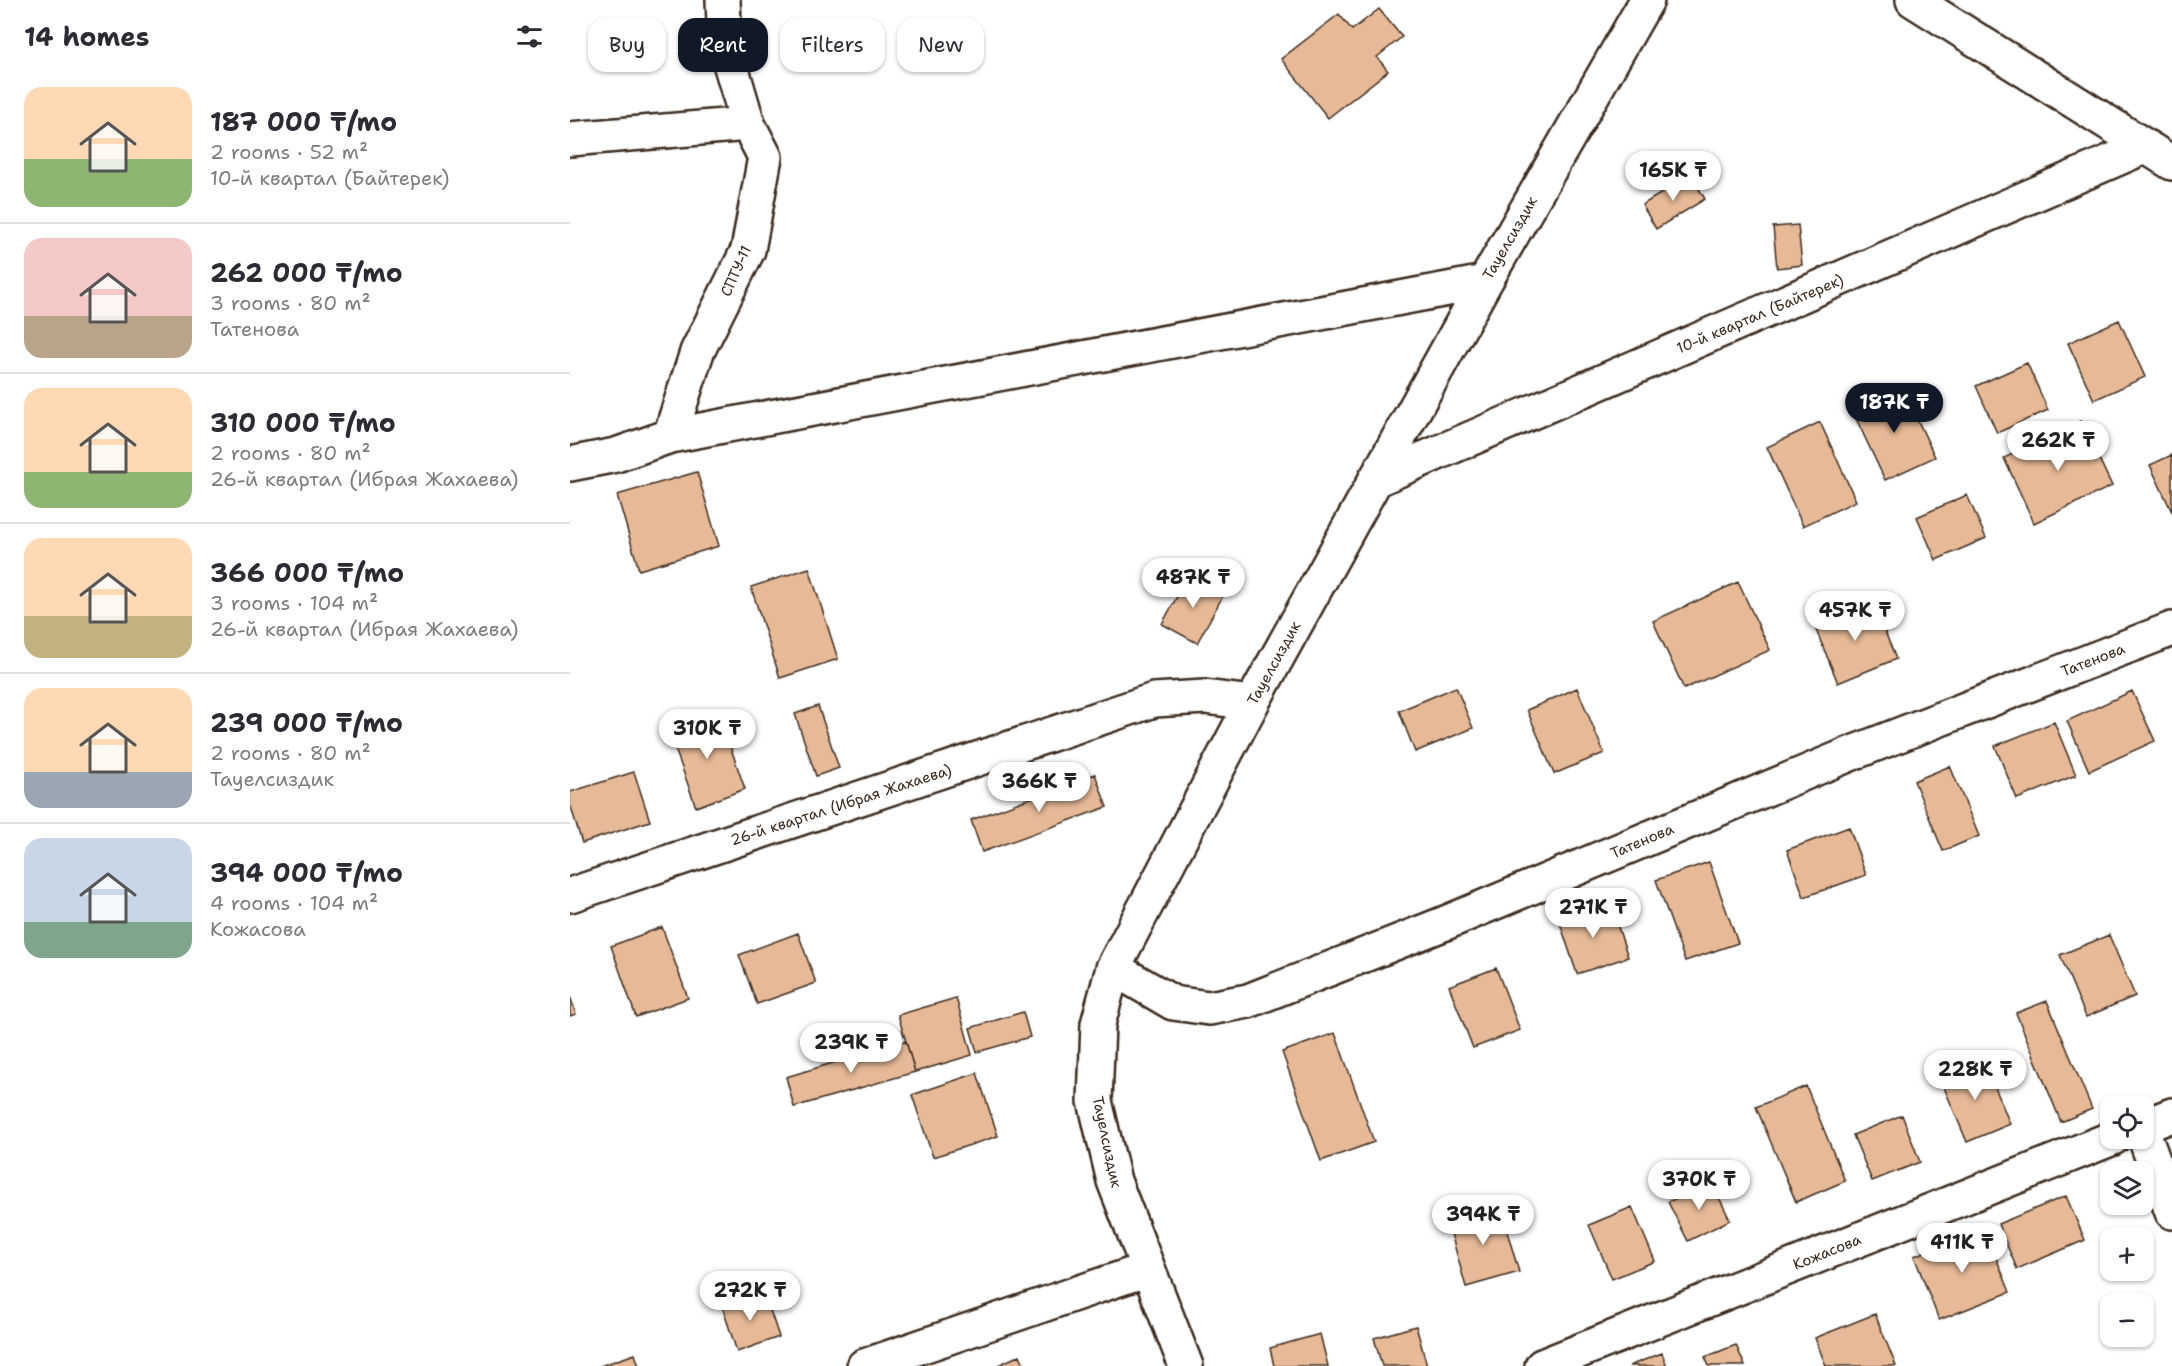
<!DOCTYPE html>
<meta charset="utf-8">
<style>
body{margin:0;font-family:"Shantell Sans",sans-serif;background:#f7f7f7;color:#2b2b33;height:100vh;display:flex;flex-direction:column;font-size:22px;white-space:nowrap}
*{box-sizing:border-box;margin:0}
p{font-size:20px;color:#7c7c81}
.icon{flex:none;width:33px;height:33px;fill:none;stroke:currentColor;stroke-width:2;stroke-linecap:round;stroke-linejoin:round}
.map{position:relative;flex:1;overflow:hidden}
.side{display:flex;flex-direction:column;background:#fff;width:570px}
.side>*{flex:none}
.hud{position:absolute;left:18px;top:18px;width:570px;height:54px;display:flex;gap:12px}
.buttons{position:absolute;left:1530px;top:1095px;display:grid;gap:12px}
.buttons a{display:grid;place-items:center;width:54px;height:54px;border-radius:12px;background:#fff;box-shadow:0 2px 4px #0004;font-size:30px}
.price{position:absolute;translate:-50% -51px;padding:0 14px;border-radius:21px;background:#fff;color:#222;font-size:20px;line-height:39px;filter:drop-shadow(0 2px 3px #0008)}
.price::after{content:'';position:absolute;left:50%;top:36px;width:18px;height:14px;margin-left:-9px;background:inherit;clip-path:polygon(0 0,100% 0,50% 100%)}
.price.current{background:#111827;color:#fff}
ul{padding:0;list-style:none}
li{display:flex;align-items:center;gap:18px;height:150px;padding:0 24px}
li+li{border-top:2px solid #e1e1e2}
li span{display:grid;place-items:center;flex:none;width:168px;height:120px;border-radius:18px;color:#555}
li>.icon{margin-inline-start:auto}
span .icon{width:72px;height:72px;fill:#fffc;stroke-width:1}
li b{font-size:26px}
h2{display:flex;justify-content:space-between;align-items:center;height:72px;padding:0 24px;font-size:26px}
.pill{padding:0 21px;border-radius:18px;background:#fff;box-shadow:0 2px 4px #0004;font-size:21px;line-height:54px}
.pill.current{background:#111827;color:#fff}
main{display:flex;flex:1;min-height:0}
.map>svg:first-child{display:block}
</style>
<main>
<section class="side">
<h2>14 homes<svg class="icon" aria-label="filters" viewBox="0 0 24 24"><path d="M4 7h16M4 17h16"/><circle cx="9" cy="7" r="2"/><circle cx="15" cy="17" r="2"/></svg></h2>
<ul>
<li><span style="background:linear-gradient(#ffd9b3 60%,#8fb573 0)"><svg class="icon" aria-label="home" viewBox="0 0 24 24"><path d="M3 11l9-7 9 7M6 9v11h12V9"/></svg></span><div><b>187 000 ₸/mo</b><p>2 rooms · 52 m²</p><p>10-й квартал (Байтерек)</p></div></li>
<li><span style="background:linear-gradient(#f6c9c9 65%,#b9a48a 0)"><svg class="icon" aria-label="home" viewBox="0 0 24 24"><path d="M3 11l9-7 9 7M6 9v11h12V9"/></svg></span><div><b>262 000 ₸/mo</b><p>3 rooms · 80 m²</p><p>Татенова</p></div></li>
<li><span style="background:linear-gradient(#ffd9b3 70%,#8fb573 0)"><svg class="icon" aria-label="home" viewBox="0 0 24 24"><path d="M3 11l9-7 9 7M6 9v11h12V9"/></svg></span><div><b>310 000 ₸/mo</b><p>2 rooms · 80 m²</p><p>26-й квартал (Ибрая Жахаева)</p></div></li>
<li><span style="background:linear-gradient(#ffd9b3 65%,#c2b280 0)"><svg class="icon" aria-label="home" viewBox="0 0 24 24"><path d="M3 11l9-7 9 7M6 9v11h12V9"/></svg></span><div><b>366 000 ₸/mo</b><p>3 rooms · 104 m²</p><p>26-й квартал (Ибрая Жахаева)</p></div></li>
<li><span style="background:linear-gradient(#ffd9b3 70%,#9aa5b1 0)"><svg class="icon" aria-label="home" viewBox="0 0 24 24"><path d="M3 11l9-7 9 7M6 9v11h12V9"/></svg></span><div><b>239 000 ₸/mo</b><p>2 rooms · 80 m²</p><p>Тауелсиздик</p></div></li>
<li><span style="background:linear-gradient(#c9d6e8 70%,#7fa58c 0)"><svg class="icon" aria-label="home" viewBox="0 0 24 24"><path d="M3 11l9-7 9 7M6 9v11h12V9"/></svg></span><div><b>394 000 ₸/mo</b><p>4 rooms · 104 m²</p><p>Кожасова</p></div></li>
</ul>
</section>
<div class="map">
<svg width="1602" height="1366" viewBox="0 0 1602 1366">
<rect width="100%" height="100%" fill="#fff"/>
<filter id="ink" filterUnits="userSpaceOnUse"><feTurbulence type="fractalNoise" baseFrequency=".0167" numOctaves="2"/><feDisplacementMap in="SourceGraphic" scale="12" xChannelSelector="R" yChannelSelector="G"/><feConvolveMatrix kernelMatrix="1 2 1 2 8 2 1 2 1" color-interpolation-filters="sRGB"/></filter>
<g filter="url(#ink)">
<path fill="#e7ba97" stroke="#3b2a1e" stroke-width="1.5" d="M809 9 832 37 807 57 818 71 758 118 711 59 769 14 782 30Z
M1121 175 1135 199 1086 229 1072 205Z
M1228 225 1232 265 1207 268 1203 227Z
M1549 320 1575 377 1524 400 1498 343Z
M1457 363 1478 410 1427 433 1406 386Z
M1332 387 1365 457 1315 480 1282 410Z
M1511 421 1542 486 1464 523 1434 458Z
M1250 422 1286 501 1233 526 1197 447Z
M1602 455V512L1580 465Z
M127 472 149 546 69 570 47 495Z
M1397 495 1416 538 1366 560 1347 517Z
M239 568 268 659 210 678 181 587Z
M619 575 654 594 627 643 592 624Z
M1168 582 1200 650 1114 689 1083 621Z
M1303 602 1326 659 1268 683 1244 625Z
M886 687 903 728 845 752 829 711Z
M1007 688 1034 753 984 774 957 710Z
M1562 691 1585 741 1519 771 1497 721Z
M248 706 269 768 246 776 225 714Z
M149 714 175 789 126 807 99 732Z
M1484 722 1506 775 1447 799 1425 746Z
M1380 766 1409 836 1373 851 1344 781Z
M64 772 80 821 12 843 0 804V792Z
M525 774 537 807 412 852 401 820Z
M1279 827 1296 875 1234 897 1217 850Z
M1139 862 1168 943 1115 961 1086 880Z
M1040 903 1058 957 1007 974 989 920Z
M92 927 118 998 66 1017 41 946Z
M228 933 246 983 187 1004 169 955Z
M1539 935 1565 996 1516 1017 1490 955Z
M926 968 950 1030 903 1048 879 986Z
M0 996 6 1014 0 1016Z
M386 998 402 1055 345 1072 328 1015Z
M1477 1001 1522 1109 1491 1122 1446 1013Z
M453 1012 460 1037 407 1052 400 1028Z
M765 1033 804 1142 751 1161 712 1052Z
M336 1041 345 1072 224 1107 216 1077Z
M1414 1060 1440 1124 1397 1142 1370 1078Z
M407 1073 428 1136 363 1157 342 1095Z
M1236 1086 1275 1181 1226 1202 1186 1107Z
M1332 1115 1350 1162 1302 1181 1283 1135Z
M1141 1181 1160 1220 1118 1241 1098 1202Z
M1496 1196 1515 1240 1447 1269 1428 1224Z
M929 1204 949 1272 896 1287 877 1219Z
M1062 1207 1085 1261 1042 1279 1019 1225Z
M1414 1228 1440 1292 1369 1320 1344 1256Z
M194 1292 209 1337 167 1352 152 1306Z
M1305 1314 1326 1366H1256L1245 1338Z
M846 1326 857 1366H812L804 1338Z
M750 1334 758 1366H704L700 1348Z
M1166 1345 1175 1366H1139L1135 1357Z
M1092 1353 1097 1366H1059Z
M65 1354 69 1366H30Z
M450 1355 455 1366H426Z"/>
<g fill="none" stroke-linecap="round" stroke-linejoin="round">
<g stroke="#3b2a1e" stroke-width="38">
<path id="minor" d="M1343 0 1602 163
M0 139 178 124
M100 436 915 282
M0 464 46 455 100 436 127 352 178 250 195 157 178 124 155 46 153 0
M805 480 1574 147
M0 895 584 700 635 697 682 703
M543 968 603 1003 639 1008 678 1001 873 924 1280 754 1602 629
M1574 1126 1602 1115
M1574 1135 1602 1212
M294 1366 578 1269
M616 1366 544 1181 525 1101 528 1024 543 968 682 703 915 282 1077 0
M972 1366 1543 1138"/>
</g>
<use href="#minor" stroke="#fff" stroke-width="33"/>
</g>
</g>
<g text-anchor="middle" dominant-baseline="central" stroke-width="4.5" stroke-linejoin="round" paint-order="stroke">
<g font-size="15" fill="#3b2a1e" stroke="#fff">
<text transform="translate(940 238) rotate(-60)">Тауелсиздик</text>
<text transform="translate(166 271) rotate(-66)">СПТУ-11</text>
<text transform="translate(1190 314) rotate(-23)">10-й квартал (Байтерек)</text>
<text transform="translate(1523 660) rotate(-21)">Татенова</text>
<text transform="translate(704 663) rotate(-61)">Тауелсиздик</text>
<text transform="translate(271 805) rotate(-18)">26-й квартал (Ибрая Жахаева)</text>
<text transform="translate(1072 841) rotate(-23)">Татенова</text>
<text transform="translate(537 1142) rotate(78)">Тауелсиздик</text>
<text transform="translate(1257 1252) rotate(-22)">Кожасова</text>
</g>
</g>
</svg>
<div class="buttons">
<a><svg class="icon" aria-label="locate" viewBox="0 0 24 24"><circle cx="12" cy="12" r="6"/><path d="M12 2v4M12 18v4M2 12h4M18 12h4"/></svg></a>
<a><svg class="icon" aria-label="layers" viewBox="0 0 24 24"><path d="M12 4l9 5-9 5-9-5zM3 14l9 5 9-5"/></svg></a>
<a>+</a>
<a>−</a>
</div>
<b class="price" style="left:1103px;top:202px">165K ₸</b>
<b class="price current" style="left:1324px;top:434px">187K ₸</b>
<b class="price" style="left:1488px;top:472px">262K ₸</b>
<b class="price" style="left:623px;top:609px">487K ₸</b>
<b class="price" style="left:1285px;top:642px">457K ₸</b>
<b class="price" style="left:137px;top:760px">310K ₸</b>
<b class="price" style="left:469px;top:813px">366K ₸</b>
<b class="price" style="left:1023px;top:939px">271K ₸</b>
<b class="price" style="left:281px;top:1074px">239K ₸</b>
<b class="price" style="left:1405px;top:1101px">228K ₸</b>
<b class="price" style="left:1129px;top:1211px">370K ₸</b>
<b class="price" style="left:913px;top:1246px">394K ₸</b>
<b class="price" style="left:1392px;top:1274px">411K ₸</b>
<b class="price" style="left:180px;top:1322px">272K ₸</b>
<div class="hud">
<a class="pill">Buy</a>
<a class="pill current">Rent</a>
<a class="pill">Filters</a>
<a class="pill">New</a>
</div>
</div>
</main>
